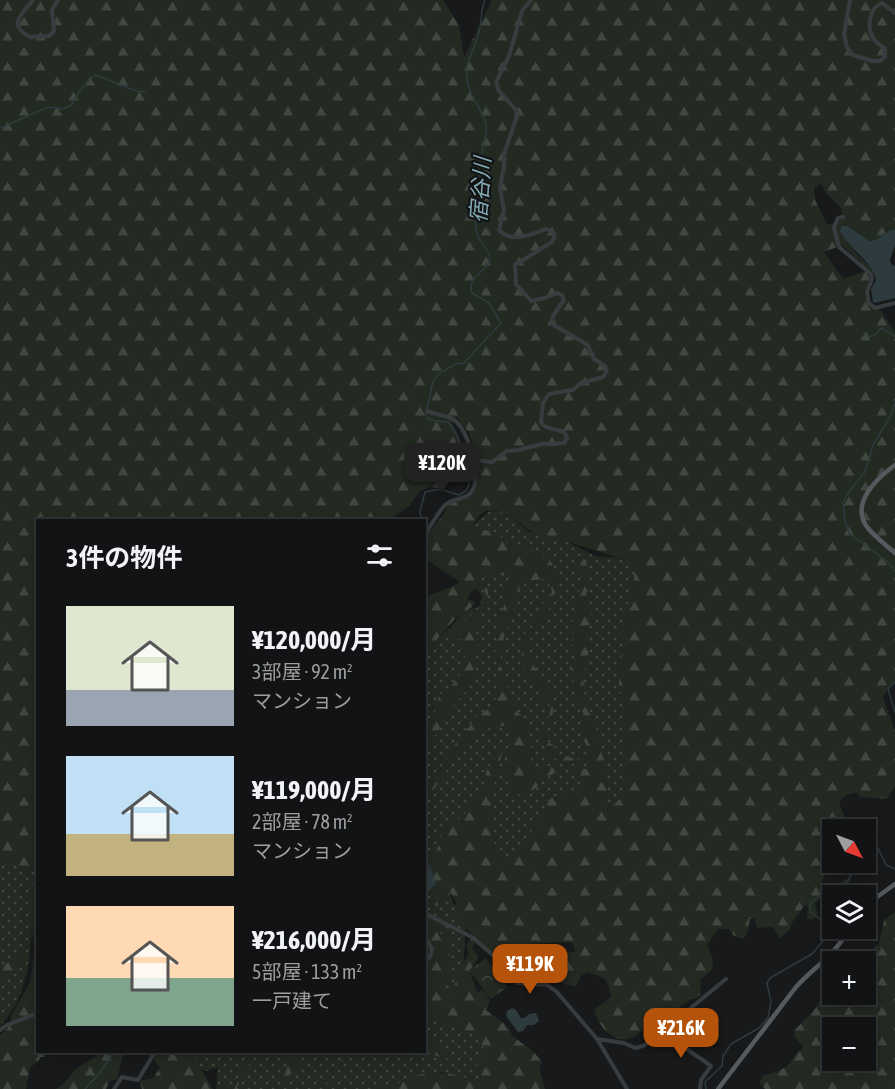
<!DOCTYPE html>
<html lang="ja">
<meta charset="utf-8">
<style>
body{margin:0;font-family:"Asap Condensed","Noto Sans JP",sans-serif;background:#1b1c1d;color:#f1f3f6;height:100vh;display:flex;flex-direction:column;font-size:22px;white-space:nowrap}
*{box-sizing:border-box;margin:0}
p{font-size:20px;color:#9c9ea0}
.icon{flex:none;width:33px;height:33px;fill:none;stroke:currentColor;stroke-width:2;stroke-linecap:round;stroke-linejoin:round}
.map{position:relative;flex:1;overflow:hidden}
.panel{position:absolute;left:36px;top:519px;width:390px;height:534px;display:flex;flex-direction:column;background:#121314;border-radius:0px;box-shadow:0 3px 15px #0003,0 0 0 2px #313234}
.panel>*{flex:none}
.needle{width:39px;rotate:131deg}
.buttons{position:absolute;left:822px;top:819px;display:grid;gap:12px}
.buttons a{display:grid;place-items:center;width:54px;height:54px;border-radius:0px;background:#121314;box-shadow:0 3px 15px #0003,0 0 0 2px #313234;font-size:30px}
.price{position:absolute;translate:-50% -51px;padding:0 14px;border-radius:12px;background:#b45309;color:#fff;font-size:20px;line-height:39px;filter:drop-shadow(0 2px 3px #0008)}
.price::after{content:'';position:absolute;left:50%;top:36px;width:18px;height:14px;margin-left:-9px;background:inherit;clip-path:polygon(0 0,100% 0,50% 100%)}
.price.on{background:#222;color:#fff}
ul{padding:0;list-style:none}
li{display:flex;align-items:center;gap:18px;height:150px;padding:0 30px}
li span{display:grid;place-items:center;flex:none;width:168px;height:120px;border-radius:0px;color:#555}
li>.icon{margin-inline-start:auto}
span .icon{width:72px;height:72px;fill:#fffc;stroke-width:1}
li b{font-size:26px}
h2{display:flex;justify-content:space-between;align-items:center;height:72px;padding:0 30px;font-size:26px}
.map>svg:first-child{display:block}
</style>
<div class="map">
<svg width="895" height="1089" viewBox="0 0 895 1089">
<defs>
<pattern id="grass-dots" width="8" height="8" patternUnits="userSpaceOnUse" patternTransform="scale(1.5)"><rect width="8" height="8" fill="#232a22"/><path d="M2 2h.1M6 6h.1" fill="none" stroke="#404640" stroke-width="1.8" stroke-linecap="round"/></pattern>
<pattern id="forest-firs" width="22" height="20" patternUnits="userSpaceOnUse" patternTransform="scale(1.5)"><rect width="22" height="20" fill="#232a22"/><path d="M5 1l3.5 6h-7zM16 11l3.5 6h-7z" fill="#404640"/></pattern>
<pattern id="park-crowns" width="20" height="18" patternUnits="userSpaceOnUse" patternTransform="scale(1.5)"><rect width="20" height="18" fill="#232a22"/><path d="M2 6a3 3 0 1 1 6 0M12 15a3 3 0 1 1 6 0" fill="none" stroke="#404640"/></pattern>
</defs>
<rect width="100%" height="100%" fill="#18191a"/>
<path fill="url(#grass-dots)" d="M490 511 499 512 514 519 529 532 556 536 595 556 618 558 652 569 626 758 627 787 616 806 601 810 571 831 504 859 474 862 449 893 454 904 466 918 461 1006 518 1061 497 1089 443 1072 421 1075 398 1089H216L218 1067 206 1071 199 1069 195 1059 197 1052H424L425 648 451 627 463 612 479 606 482 596 472 583 474 575 489 572 474 525 477 521Z
M0 857 37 868C38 881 34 893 33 906 31 948 31 994 0 1026Z"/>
<path fill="url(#forest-firs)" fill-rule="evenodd" d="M0 0H443L459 25 464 57 492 0H895V229C884 231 879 241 867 241L862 235 845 225 841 234 855 252 873 270 870 276 867 292 871 304 880 310 895 332V682L887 690 883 698 895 731V786L887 799 861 797 857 793C848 793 845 795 839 802L846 821 852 829 832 830V855L828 857 826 873 819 888C827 892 839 885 845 879L850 880 848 890 842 895 832 896V899L828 900 822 898 815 903 818 915 813 919H807L808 905 804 906 791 924V929L780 938 772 927 757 928 755 918 750 919C748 927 750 934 742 939L733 935 729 929H718L707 945 712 956 713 969 701 979 700 995 695 999H691C679 1009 666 1013 653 1020 646 1024 642 1032 635 1036 616 1047 599 1028 594 1010L611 997C607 976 606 979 588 972L581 976 576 986C550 984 557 973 539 963L540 959 550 953 575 952 573 943 563 942 509 945V952L505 958H498L460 923 456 902 451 893 439 906 433 905 431 893 434 888 433 874 428 870 425 854H434C440 847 438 839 444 831 452 822 466 818 468 806L474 802 475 795 484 784 487 769 500 751 502 752 494 785V841L501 859C514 856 527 837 535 826 538 821 544 817 548 811L546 805 551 798 567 793 580 785V782L571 771 573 765 578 766 580 769H589L588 762 581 763 578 758 586 754 585 736 582 731 581 717 584 714 578 703 570 666 575 660 572 638 573 621 582 577 578 567 582 556C593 569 585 578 589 590L586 593 587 598 585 602 592 616 590 624 586 629V637L589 649 583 682 587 688 584 693 594 725 599 732 597 736C606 761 606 783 607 809 615 807 624 794 626 786L622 730 624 704 619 686V666L624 646 620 632 628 606 630 586 634 579V565L623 559 556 538 549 541C544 537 537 536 532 532 515 520 486 493 473 526 486 535 494 524 506 543L515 540 521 546 541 553 549 559 560 577 559 590 554 594 555 600C546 608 548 622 535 633L533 632C520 661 543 672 552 697 554 705 553 712 552 720L548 721 551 708 548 703 543 702 541 693 532 683 533 679 526 673 520 657 523 652 526 629 529 627 532 628V624L536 622V616L540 613 539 607 544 602 547 601V596L552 593 551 587 545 579 523 581 525 588 515 590V606L504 636 500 664 504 679 518 713 524 717 530 739 533 763 538 769 544 770 550 765 558 771C550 775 544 780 538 786 533 792 522 793 515 796 507 785 504 771 505 758 506 744 517 740 507 725L490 728 477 735 469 747 458 754 425 802V788L428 779 437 774 454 746 479 714 487 710 501 692 496 667 498 658 495 650 498 628 504 605 502 581 513 580 512 576C500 577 487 570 476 577L482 585 471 592 467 599 474 601 476 604 455 619 432 645 425 651V598C436 591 449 590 460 582L425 559 427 535 444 514 446 507 452 503 470 497 476 488V456L469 433 456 417 452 423 462 445 454 450 452 454 454 461 445 476 438 480 445 485V489L431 487 421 490 409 506 390 520H38V1052H47L44 1057H40L39 1061 30 1067 26 1089H0V1035L8 1028 13 1012 30 983 35 949 28 904 36 872 0 861ZM821 183 826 193 841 208 842 218 837 224H827L815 200 814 188ZM842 245 868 269V270L843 279 824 252Z
M484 586 488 589V604L478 618 479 627 476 630 478 645 470 687 455 703 448 713 442 726 425 748V728C438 720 433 708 439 697 442 691 448 688 453 684 463 673 468 654 463 640L452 638V632L481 606 486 596Z
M541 728H545L547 741 554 746 559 754 576 759 563 764 556 758 552 761 548 760 544 752 545 745C540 744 537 737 537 733Z
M895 912V1089H765L760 1083 762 1076C770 1074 783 1070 789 1064 794 1058 795 1052 802 1049L803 1046 794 1036V1031L814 1010 822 997 832 992V994H866V962L860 961 879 943 884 920ZM832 1028H866V1060H832Z
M425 916 439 924 438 929 442 935 446 933 450 935 449 974 443 990 444 993 453 992 459 969 469 954 466 945 471 939 475 942 472 948 479 957 470 971 476 990 478 992 482 990 486 993 490 1001 486 1010C495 1018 510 1024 512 1036L533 1051 542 1062 539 1067 545 1089H375C382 1085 389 1084 397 1083 402 1083 408 1078 414 1076 435 1070 458 1073 477 1082L481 1080C474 1058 476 1069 486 1052 484 1049 478 1035 476 1033 469 1029 462 1032 455 1027L458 1025 456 1021 447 1028C440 1024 433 1018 425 1017Z
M21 956 27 957V962C19 969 9 969 6 981L0 984 2 979 0 974V963L2 965 14 961Z
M425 1031 439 1041 456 1058C445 1061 437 1055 426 1052Z
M103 1052H124L117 1079 109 1082 106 1089H56L62 1085 76 1069Z
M157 1052H233V1055L198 1052 195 1060 213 1089H142L140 1081 153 1078 160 1068 154 1061Z
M252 1052H257C250 1060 246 1071 244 1081L240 1082 236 1089H220L223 1084 230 1085 237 1081 245 1059Z
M295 1052H302L295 1060 296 1063 299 1061 302 1065 289 1075V1082L283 1089H278L284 1083 283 1080 290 1058Z
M349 1052H363C341 1060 340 1065 327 1084L324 1078C331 1066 341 1062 349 1052Z"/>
<path fill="url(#park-crowns)" d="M486 958 507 987 491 999 469 970Z"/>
<path fill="#2e3b3e" d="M842 226H847L870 241C880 240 885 231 895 229V246L890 259 891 264 895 266V298L875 303 873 302 871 289 876 280C872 261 850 250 840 231Z
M424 858C429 861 434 877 436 883L425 895Z
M512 1008 516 1010 521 1018H524L529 1014 536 1013 539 1021 534 1025H527L523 1031 518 1032 506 1016 507 1011Z"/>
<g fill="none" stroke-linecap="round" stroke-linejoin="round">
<path stroke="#2e3b3e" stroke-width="1.5" d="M0 128 48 107 63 109 71 105 80 91 92 77 96 75 136 91 145 92
M867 333 869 337 875 335 881 328 895 336
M895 403 891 415 873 445 865 472 848 493 843 503 845 521 849 533 889 563 895 571
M422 520 420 512 425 492 440 489 459 495 466 491 469 485C468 467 461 436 448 422 423 420 423 420 430 396 432 387 431 381 439 374 444 369 450 369 455 364L464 363 501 323 489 303 472 293C466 273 494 271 489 254 486 246 477 240 476 230 474 219 480 209 480 198 480 191 478 183 478 176 478 158 487 143 486 126 485 113 473 101 469 88 460 62 477 51 480 27 482 17 481 9 485 0
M895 682 888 689 895 712
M866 850 870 848H878L886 865 895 869
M85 1089 99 1074 114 1052
M706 1089 705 1082 722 1066 723 1056 731 1044 759 1028 768 1018 771 1002 767 983 770 978 812 954 827 936V925L811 912 810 905C816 896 821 896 831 896 844 887 853 879 854 862"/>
<path stroke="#393c3f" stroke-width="4" d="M33 0C24 13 5 24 30 37L49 36 54 31 52 10 58 0
M850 0 844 34 847 48 853 55 873 61H880L885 57V49C882 46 876 43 874 39 866 29 869 8 882 3L895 13
M843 217 838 218 834 227 839 247 871 274 872 279 867 292 869 303 875 308 895 303
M473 460 492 462 507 451 518 450 543 444 564 443 567 438 564 432 546 427 541 423 543 403 549 394 573 390 581 383 603 377 607 371 605 366 594 359 588 345 552 324 553 316 564 300 562 295 557 293 545 298 531 301 516 284 515 265 552 242 554 238 553 232 546 229C532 234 512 244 499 230L504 211 500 187 504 167V154L517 116 516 110 499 91 496 82 509 56 522 11 531 0
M424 536C428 530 441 508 445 505 454 497 468 501 473 489 481 474 468 429 454 420 446 414 436 416 428 411
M424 913 472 937 495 957 517 983 547 985 556 991 597 1039 627 1089
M424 936 432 948 430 957 424 962
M0 1030 7 1025 38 1013
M664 1033 711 1066 701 1080 700 1089
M597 1039 624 1043 635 1048 643 1046 671 1029 692 1007 726 979
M114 1089 122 1077 138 1080 155 1052"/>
<path stroke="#555a5e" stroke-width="4.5" d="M895 465C877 478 850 503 867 527 875 537 886 545 895 553
M866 905 895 884
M718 1089 796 987C814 967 837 954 849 928"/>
</g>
<g text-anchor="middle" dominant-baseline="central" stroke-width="4.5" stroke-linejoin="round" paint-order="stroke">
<g font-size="22" font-style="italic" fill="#83aab4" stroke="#131415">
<text transform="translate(480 190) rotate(-86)">宿谷川</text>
</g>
</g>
</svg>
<div class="buttons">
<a><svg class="needle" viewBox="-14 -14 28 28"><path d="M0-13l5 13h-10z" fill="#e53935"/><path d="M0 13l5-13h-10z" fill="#9c9ea0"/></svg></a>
<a><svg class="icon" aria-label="layers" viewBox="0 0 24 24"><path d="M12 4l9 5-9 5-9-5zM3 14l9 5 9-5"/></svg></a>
<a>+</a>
<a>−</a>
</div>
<b class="price on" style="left:442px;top:494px">¥120K</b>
<b class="price" style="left:530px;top:995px">¥119K</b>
<b class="price" style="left:681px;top:1059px">¥216K</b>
<section class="panel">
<h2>3件の物件<svg class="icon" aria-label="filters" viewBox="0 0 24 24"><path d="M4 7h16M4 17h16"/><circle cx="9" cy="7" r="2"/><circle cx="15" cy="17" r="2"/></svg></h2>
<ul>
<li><span style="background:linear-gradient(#dfe7d0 70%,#9aa5b1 0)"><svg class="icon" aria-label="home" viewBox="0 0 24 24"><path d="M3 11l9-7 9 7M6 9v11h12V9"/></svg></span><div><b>¥120,000/月</b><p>3部屋 · 92 m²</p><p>マンション</p></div></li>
<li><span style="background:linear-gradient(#bfe0f5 65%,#c2b280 0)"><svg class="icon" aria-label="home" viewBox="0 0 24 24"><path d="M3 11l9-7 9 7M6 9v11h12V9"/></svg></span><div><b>¥119,000/月</b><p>2部屋 · 78 m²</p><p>マンション</p></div></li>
<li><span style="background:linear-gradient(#ffd9b3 60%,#7fa58c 0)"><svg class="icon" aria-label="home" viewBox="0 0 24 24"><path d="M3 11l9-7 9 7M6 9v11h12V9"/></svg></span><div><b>¥216,000/月</b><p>5部屋 · 133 m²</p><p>一戸建て</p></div></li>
</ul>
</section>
</div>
